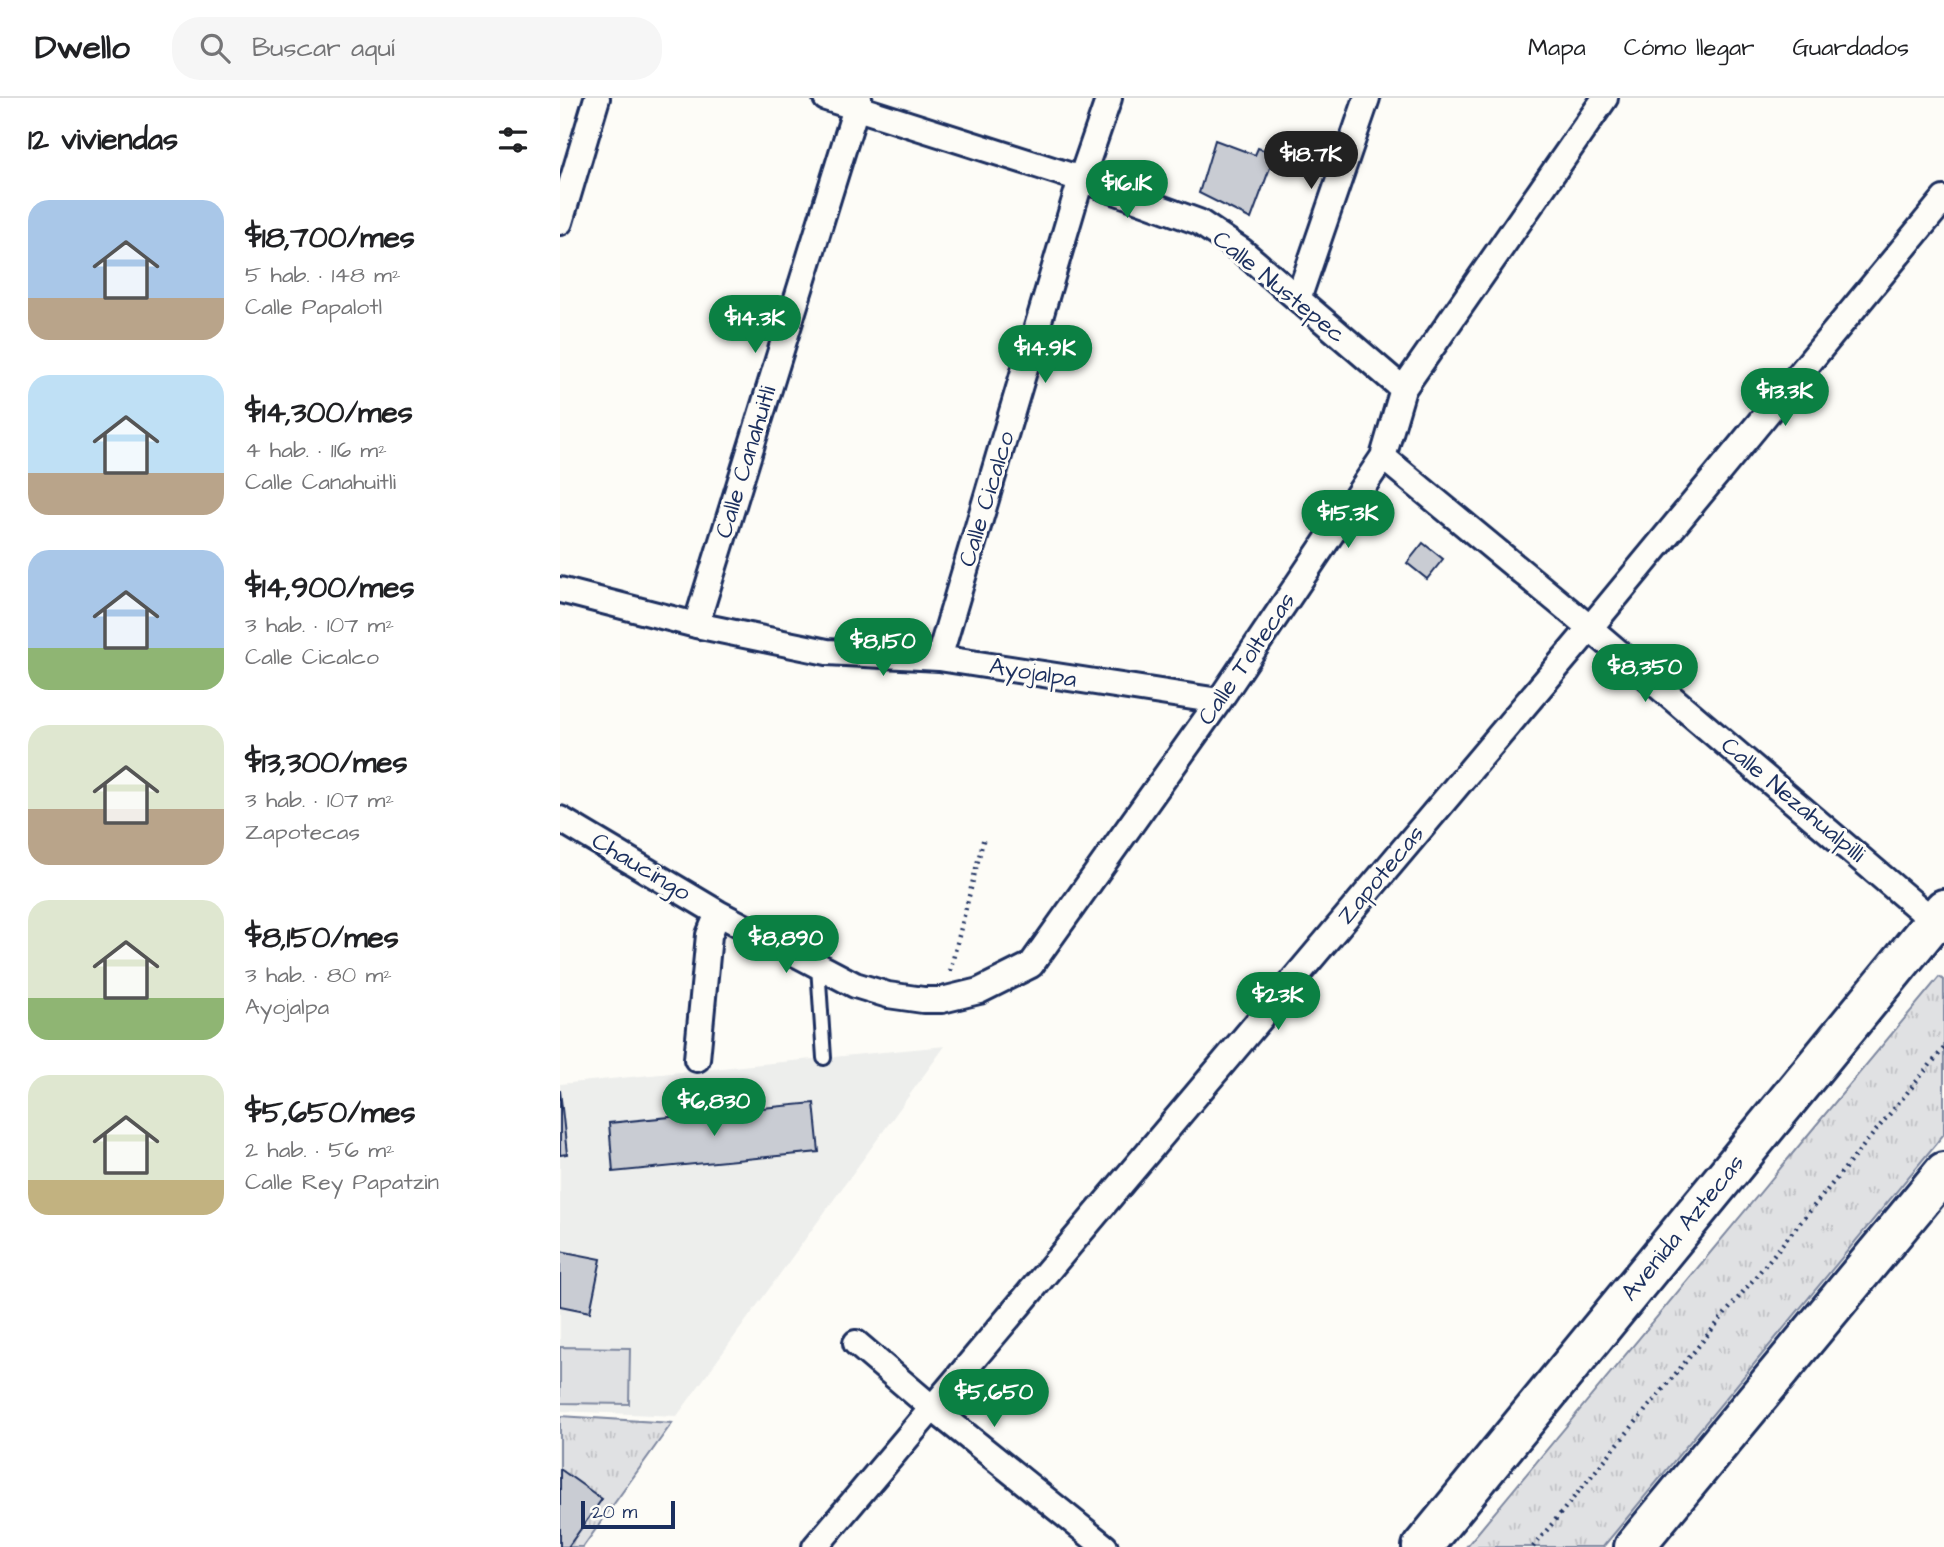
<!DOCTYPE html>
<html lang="es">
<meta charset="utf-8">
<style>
body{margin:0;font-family:"Architects Daughter",sans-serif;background:#f6f6f6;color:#202124;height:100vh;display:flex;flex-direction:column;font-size:26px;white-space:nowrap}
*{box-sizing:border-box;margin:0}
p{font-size:23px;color:#757577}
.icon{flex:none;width:38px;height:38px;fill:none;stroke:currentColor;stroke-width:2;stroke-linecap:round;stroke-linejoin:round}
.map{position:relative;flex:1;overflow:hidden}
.drawer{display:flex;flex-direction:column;background:#fff;width:560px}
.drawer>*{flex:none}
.scale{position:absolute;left:21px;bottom:18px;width:94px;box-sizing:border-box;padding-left:7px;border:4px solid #1b2f5e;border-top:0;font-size:19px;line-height:24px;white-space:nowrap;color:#1b2f5e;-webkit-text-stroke:5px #fdfcf7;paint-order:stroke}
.price{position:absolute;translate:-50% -60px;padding:0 16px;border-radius:24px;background:#0b8043;color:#fff;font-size:23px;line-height:46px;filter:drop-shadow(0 2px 4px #0008)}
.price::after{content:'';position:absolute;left:50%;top:42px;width:21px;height:16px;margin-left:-10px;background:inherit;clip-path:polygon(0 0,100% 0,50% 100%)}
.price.active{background:#222;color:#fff}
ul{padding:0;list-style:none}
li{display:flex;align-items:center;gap:21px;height:175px;padding:0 28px}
li span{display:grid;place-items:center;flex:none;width:196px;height:140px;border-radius:21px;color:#555}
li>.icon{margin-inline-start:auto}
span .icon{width:84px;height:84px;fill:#fffc;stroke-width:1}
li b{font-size:30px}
h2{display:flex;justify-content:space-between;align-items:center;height:84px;padding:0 28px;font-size:30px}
header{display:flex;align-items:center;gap:42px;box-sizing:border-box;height:98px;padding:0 35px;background:#fff;border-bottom:2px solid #e0e0e0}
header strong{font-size:33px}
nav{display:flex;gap:38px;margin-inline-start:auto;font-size:24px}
.search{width:490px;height:63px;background:#f6f6f6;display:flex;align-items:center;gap:18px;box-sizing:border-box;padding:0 24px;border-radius:28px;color:#757577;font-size:26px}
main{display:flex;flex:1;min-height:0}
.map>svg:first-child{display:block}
</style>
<header>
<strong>Dwello</strong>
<div class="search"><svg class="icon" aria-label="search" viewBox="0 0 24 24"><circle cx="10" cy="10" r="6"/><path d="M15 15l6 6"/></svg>Buscar aquí</div>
<nav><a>Mapa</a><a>Cómo llegar</a><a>Guardados</a></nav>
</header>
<main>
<section class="drawer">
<h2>12 viviendas<svg class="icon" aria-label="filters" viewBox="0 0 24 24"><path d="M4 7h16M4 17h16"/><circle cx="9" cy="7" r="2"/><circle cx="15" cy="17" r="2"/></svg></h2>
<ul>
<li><span style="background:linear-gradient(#a9c7e8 70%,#b9a48a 0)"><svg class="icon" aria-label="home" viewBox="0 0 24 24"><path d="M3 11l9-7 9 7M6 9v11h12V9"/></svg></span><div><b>$18,700/mes</b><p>5 hab. · 148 m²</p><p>Calle Papalotl</p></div></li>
<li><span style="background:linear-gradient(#bfe0f5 70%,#b9a48a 0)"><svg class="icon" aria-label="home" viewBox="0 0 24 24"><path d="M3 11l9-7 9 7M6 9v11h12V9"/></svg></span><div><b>$14,300/mes</b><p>4 hab. · 116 m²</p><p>Calle Canahuitli</p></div></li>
<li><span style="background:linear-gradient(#a9c7e8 70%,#8fb573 0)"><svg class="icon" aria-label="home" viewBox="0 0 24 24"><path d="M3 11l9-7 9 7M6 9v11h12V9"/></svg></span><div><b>$14,900/mes</b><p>3 hab. · 107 m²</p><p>Calle Cicalco</p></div></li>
<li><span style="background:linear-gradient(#dfe7d0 60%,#b9a48a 0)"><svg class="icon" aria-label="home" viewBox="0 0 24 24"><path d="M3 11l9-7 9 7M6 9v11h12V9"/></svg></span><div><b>$13,300/mes</b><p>3 hab. · 107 m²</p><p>Zapotecas</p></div></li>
<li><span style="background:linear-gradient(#dfe7d0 70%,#8fb573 0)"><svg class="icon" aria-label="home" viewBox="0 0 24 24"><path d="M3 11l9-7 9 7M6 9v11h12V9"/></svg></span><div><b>$8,150/mes</b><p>3 hab. · 80 m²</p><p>Ayojalpa</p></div></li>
<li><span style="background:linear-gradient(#dfe7d0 75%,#c2b280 0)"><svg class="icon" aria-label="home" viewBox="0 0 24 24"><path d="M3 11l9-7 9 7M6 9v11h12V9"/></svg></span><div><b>$5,650/mes</b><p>2 hab. · 56 m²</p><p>Calle Rey Papatzin</p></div></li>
</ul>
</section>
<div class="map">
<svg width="1384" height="1449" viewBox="0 0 1384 1449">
<defs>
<pattern id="grass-tufts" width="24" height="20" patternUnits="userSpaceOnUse" patternTransform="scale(1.75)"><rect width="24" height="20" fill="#e0e1e3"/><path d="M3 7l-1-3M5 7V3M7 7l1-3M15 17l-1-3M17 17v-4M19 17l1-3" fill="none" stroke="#c0c1c5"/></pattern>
</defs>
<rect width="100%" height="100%" fill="#fdfcf7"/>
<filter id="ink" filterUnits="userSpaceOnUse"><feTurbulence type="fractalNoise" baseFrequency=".0143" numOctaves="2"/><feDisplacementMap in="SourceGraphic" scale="14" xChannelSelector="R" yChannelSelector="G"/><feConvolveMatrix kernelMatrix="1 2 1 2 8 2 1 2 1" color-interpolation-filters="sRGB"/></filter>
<g filter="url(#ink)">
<path fill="#edeeec" d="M385 948 117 1318 0 1313V986Z"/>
<path fill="url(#grass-tufts)" stroke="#7e88a0" stroke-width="2" d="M1379 879 1384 882V1036L1043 1449H906Z
M0 1318 112 1325 23 1449H0Z"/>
<path fill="#e0e1e3" stroke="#7e88a0" stroke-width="2" d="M0 1249 70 1250 69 1306 0 1305Z"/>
<path fill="#c9ccd3" stroke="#1b2f5e" stroke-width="2" d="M655 42 695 57 698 50 715 56 691 121 639 95Z
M863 445 883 461 867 481 847 465Z
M0 992 7 1056 0 1057Z
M254 1005 259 1054 53 1074 49 1025Z
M0 1153 41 1161 30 1214 0 1208Z
M0 1371 42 1401 8 1449H0Z"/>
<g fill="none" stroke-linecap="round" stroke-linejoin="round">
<g stroke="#1b2f5e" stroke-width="18">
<path id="service" d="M258 868 264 960"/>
</g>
<g stroke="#1b2f5e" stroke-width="30">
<path id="minor" d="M266 0 521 81 639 124 682 153 843 291
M0 124 37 0
M738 201 807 0
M823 359 1030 530 1383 831
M0 492 136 527 267 554 379 560 659 603
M136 527 299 0
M379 560 521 81 549 0
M0 721 158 815 295 887 328 897 363 902H382L419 893 471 867 659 603 823 359 843 291 1045 0
M137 961 149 837 158 815
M296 1245 371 1309 545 1449
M255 1449 1030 530 1384 101"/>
</g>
<g stroke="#1b2f5e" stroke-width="44">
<path id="primary" d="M862 1449 1384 811
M1074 1449 1384 1074"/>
</g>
<path stroke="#1b2f5e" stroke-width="4.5" stroke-dasharray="2 5" stroke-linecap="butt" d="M390 873 424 739
M973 1449 1384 950"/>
<use href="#service" stroke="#fdfcf7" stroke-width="12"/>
<use href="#minor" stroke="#fdfcf7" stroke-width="24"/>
<use href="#primary" stroke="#fdfcf7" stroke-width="38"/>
</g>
</g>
<g text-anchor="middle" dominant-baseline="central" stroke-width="6" stroke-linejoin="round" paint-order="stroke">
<g font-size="24" fill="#1b2f5e" stroke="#fdfcf7">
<text transform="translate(719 189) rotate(39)">Calle Nustepec</text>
<text transform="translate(186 364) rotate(-73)">Calle Canahuitli</text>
<text transform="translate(427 401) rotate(-73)">Calle Cicalco</text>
<text transform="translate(687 561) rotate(-56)">Calle Toltecas</text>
<text transform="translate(473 575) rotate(9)">Ayojalpa</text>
<text transform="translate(1233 702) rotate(40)">Calle Nezahualpilli</text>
<text transform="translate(81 769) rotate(31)">Chaucingo</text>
<text transform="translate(821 777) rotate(-50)">Zapotecas</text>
<text transform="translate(1123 1130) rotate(-51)">Avenida Aztecas</text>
</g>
</g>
</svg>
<div class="scale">20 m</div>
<b class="price active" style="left:751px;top:93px">$18.7K</b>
<b class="price" style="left:567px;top:122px">$16.1K</b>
<b class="price" style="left:195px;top:257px">$14.3K</b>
<b class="price" style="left:485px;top:287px">$14.9K</b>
<b class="price" style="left:1225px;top:330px">$13.3K</b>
<b class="price" style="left:788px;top:452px">$15.3K</b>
<b class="price" style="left:323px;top:580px">$8,150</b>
<b class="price" style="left:1085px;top:606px">$8,350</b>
<b class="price" style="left:226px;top:877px">$8,890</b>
<b class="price" style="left:718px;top:934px">$23K</b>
<b class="price" style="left:154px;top:1040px">$6,830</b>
<b class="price" style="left:434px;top:1331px">$5,650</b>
</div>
</main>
